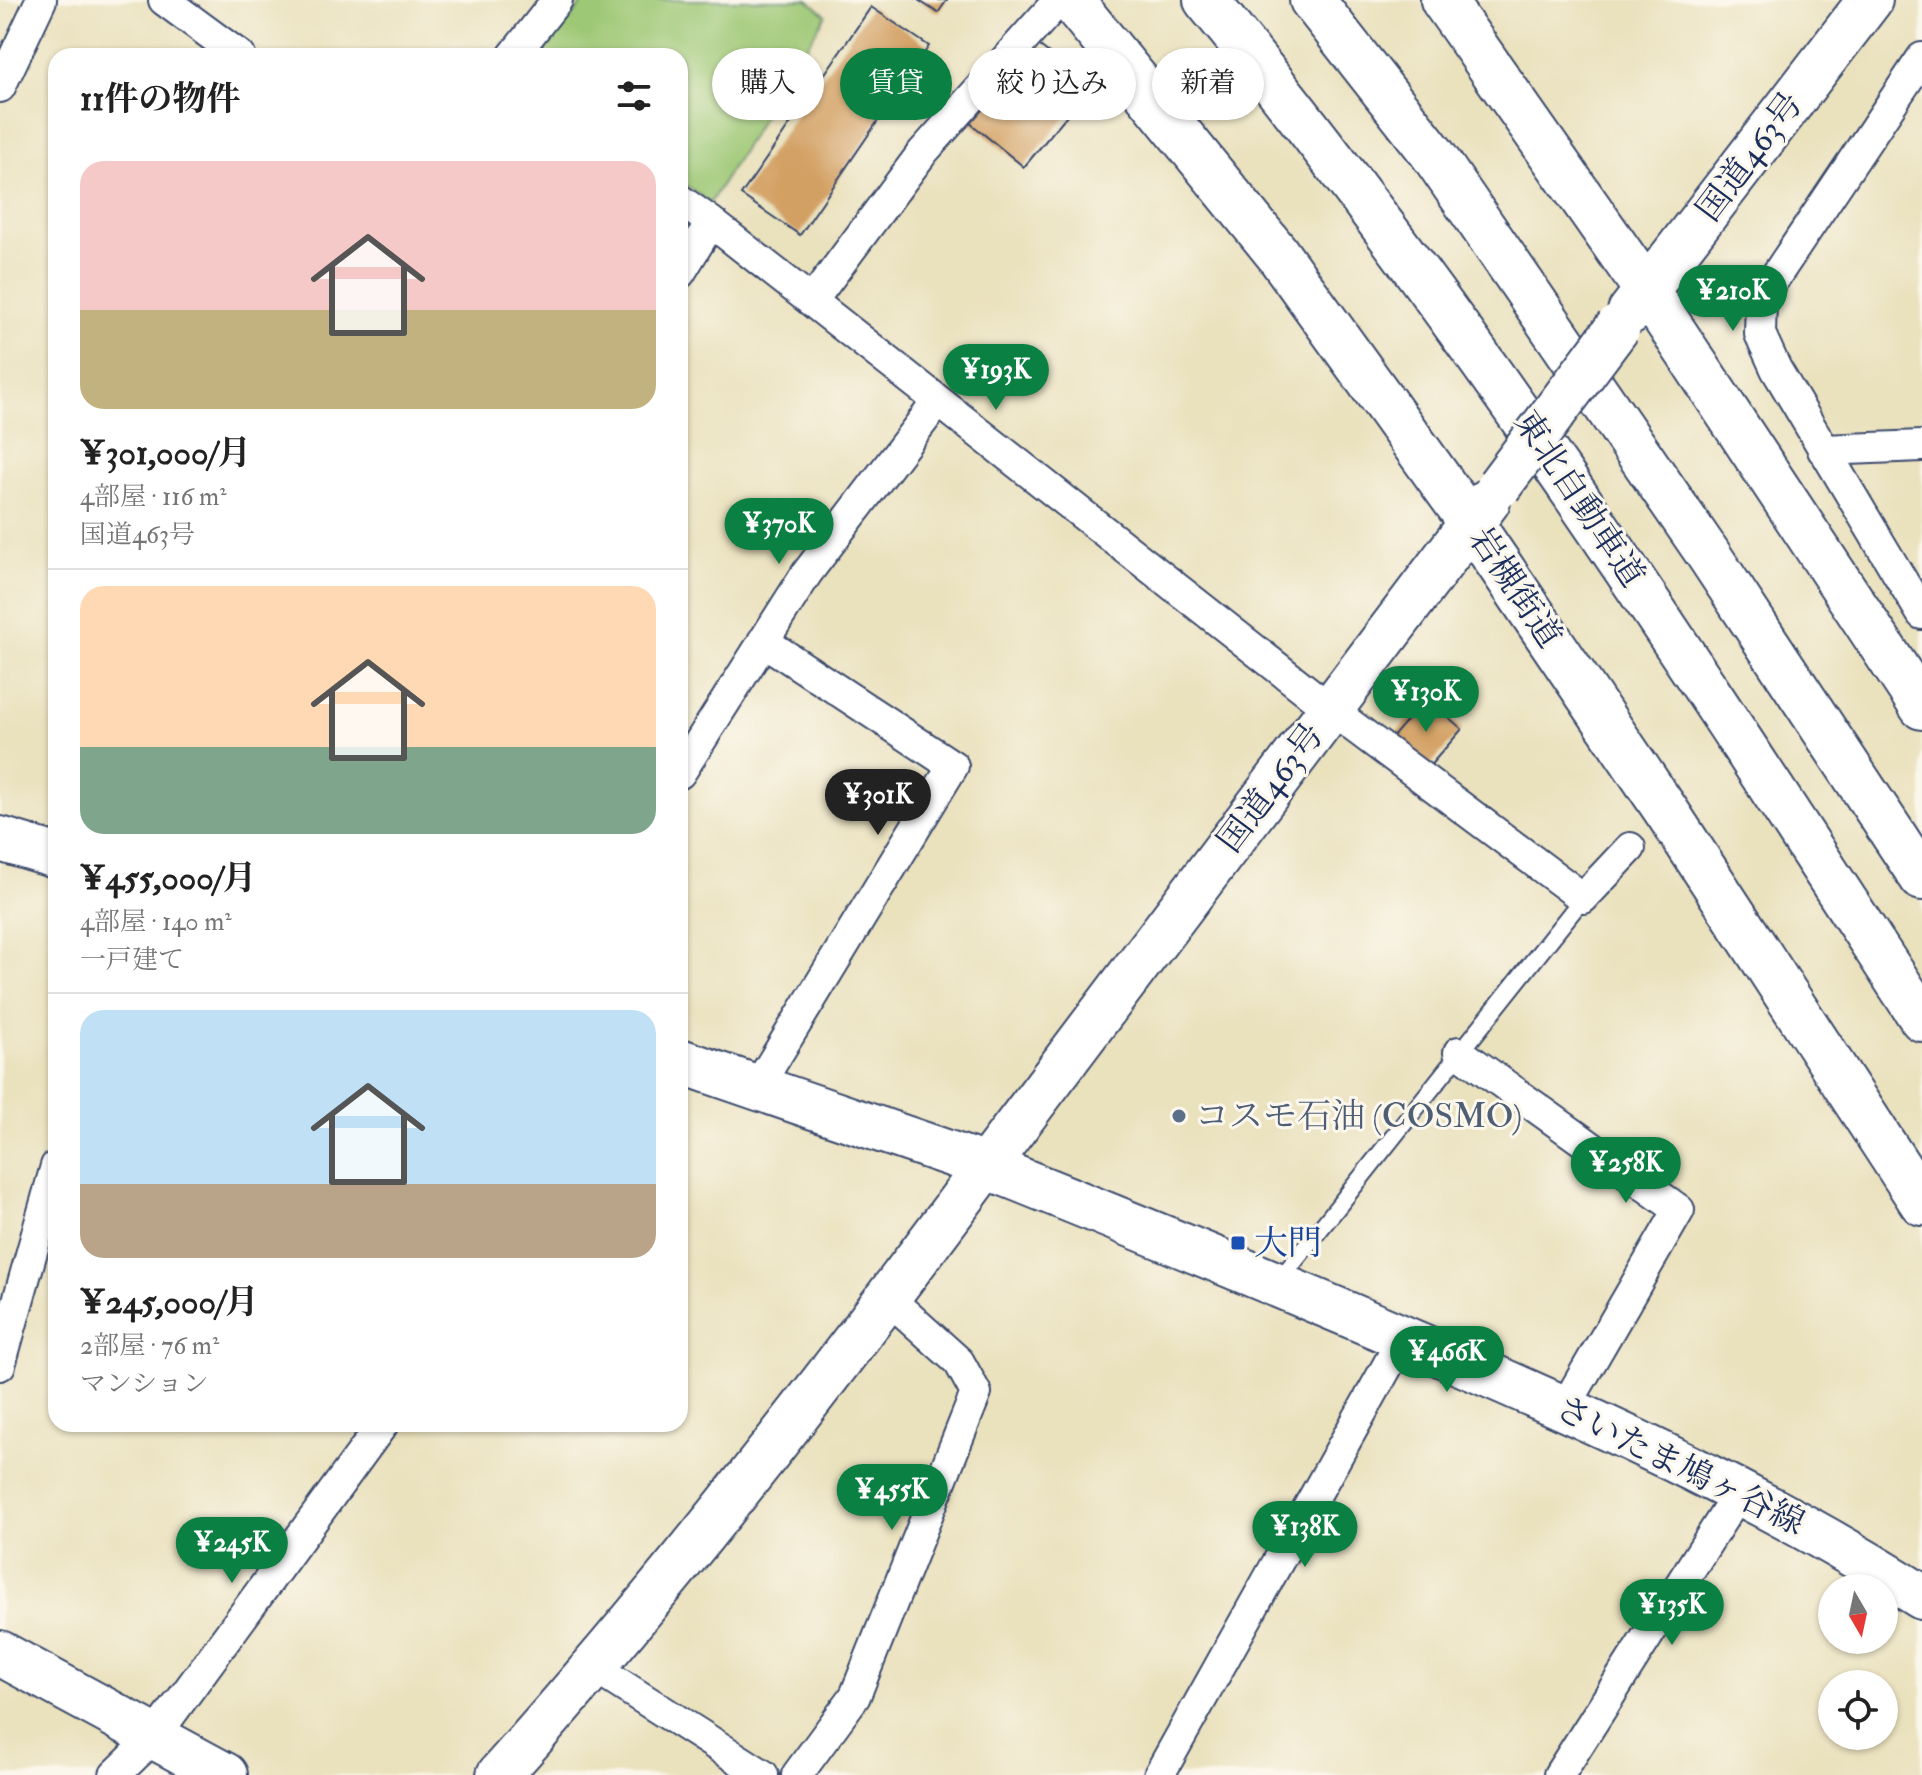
<!DOCTYPE html>
<html lang="ja">
<meta charset="utf-8">
<style>
body{margin:0;font-family:"IM FELL Double Pica","Noto Serif JP",serif;background:#f6f6f6;color:#222;height:100vh;display:flex;flex-direction:column;font-size:30px;white-space:nowrap}
*{box-sizing:border-box;margin:0}
p{font-size:26px;color:#767676}
.icon{flex:none;width:44px;height:44px;fill:none;stroke:currentColor;stroke-width:2;stroke-linecap:round;stroke-linejoin:round}
.map{position:relative;flex:1;overflow:hidden}
.details{position:absolute;left:48px;top:48px;width:640px;height:1384px;display:flex;flex-direction:column;background:#fff;border-radius:24px;box-shadow:0 2px 6px #0004}
.details>*{flex:none}
.guide{position:absolute;left:712px;top:48px;width:760px;height:72px;display:flex;gap:16px}
.needle{width:52px;rotate:171deg}
.buttons{position:absolute;left:1818px;top:1574px;display:grid;gap:16px}
.buttons a{display:grid;place-items:center;width:80px;height:80px;border-radius:50%;background:#fff;box-shadow:0 2px 6px #0004;font-size:40px}
.price{position:absolute;translate:-50% -68px;padding:0 18px;border-radius:28px;background:#0b8043;color:#fff;font-size:26px;line-height:52px;filter:drop-shadow(0 2px 4px #0008)}
.price::after{content:'';position:absolute;left:50%;top:48px;width:24px;height:18px;margin-left:-12px;background:inherit;clip-path:polygon(0 0,100% 0,50% 100%)}
.price.active{background:#222;color:#fff}
ul{padding:0;list-style:none}
li{display:grid;align-content:center;gap:16px;height:424px;padding:0 32px}
li+li{border-top:2px solid #e0e0e0}
li span{display:grid;place-items:center;height:248px;border-radius:24px;color:#555}
li>.icon{margin-inline-start:auto}
span .icon{width:144px;height:144px;fill:#fffc;stroke-width:1}
li b{font-size:34px}
h2{display:flex;justify-content:space-between;align-items:center;height:96px;padding:0 32px;font-size:34px}
.pill{padding:0 28px;border-radius:36px;background:#fff;box-shadow:0 2px 6px #0004;font-size:28px;line-height:72px}
.pill.active{background:#0b8043;color:#fff}
.map>svg:first-child{display:block}
</style>
<div class="map">
<svg width="1922" height="1775" viewBox="0 0 1922 1775">
<rect width="100%" height="100%" fill="#fbf7ec"/>
<filter id="ink" filterUnits="userSpaceOnUse"><feTurbulence type="fractalNoise" baseFrequency=".0125" numOctaves="2"/><feDisplacementMap in="SourceGraphic" scale="16" xChannelSelector="R" yChannelSelector="G"/><feConvolveMatrix kernelMatrix="1 2 1 2 8 2 1 2 1" color-interpolation-filters="sRGB"/></filter>
<filter id="wash" filterUnits="userSpaceOnUse"><feTurbulence type="fractalNoise" baseFrequency=".006" numOctaves="4" result="noise"/><feDisplacementMap in="SourceGraphic" scale="32" xChannelSelector="R" yChannelSelector="G"/><feGaussianBlur stdDeviation="1.8" result="paint"/><feColorMatrix in="noise" values="0 0 0 0 0 0 0 0 0 0 0 0 0 0 0 0 0 1.4 0 .05"/><feComposite in="paint" operator="in"/></filter>
<g filter="url(#wash)">
<rect width="100%" height="100%" fill="#eae1bd"/>
<path fill="#9dc874" stroke="#5c7c69" stroke-width="2" d="M585 0H808L826 15 710 203 680 181V56H540Z"/>
<g id="blocks">
<path fill="#d3a064" d="M918 0H947L938 13Z
M871 7 929 46 800 235 741 195Z
M1035 42 1054 57 1082 97 1024 167 969 122Z
M1426 698 1462 729 1427 769 1391 739Z"/>
</g>
</g>
<g filter="url(#ink)">
<use href="#blocks" fill-opacity="0" stroke="#3a4a6c" stroke-width="2"/>
<g fill="none" stroke-linecap="round" stroke-linejoin="round">
<g stroke="#3a4a6c" stroke-width="20">
<path id="lane" d="M1278 1282 1583 898"/>
</g>
<g stroke="#3a4a6c" stroke-width="34">
<path id="street" d="M164 0 240 56
M513 56 557 0
M1922 58 1761 298 1760 334 1776 369 1922 614
M0 87 41 0
M680 200 711 222
M680 273 711 222 1330 709 1583 898 1630 848
M812 301 923 152 1059 0
M1823 450 1922 446
M680 773 807 573 938 401
M1459 1052 1679 1210 1565 1407
M758 1086 953 766 763 641
M0 1365 56 1166
M595 1668 763 1775
M115 1775 155 1736 383 1424
M797 1775 855 1696 976 1393 959 1362 888 1298
M1159 1775 1403 1338
M1559 1775 1740 1491"/>
</g>
<g stroke="#3a4a6c" stroke-width="48">
<path id="secondary" d="M0 1653 225 1775
M499 1775C673 1581 831 1375 986 1166 1143 1229 1299 1292 1454 1360 1615 1429 1774 1503 1922 1597"/>
</g>
<g stroke="#3a4a6c" stroke-width="48">
<path id="highway" d="M1071 0 1276 252 1471 523 1669 815 1922 1203
M1206 0C1471 321 1695 671 1922 1019
M1312 0 1432 153 1708 554 1922 878
M1443 0 1647 291 1922 707
M1630 312 1870 0
M0 839 56 856
M680 1061 986 1166 1488 501"/>
</g>
<use href="#lane" stroke="#fff" stroke-width="16"/>
<use href="#street" stroke="#fff" stroke-width="30"/>
<use href="#secondary" stroke="#fff" stroke-width="44"/>
<use href="#highway" stroke="#fff" stroke-width="44"/>
<g stroke="#3a4a6c" stroke-width="48" stroke-linecap="butt">
<path id="highway-bridge" d="M1499 486 1618 327"/>
</g>
<use href="#highway-bridge" stroke="#fff" stroke-width="44"/>
</g>
</g>
<circle fill="#5c6f8a" stroke="#fbf7ec" stroke-width="3" cx="1179" cy="1116" r="8"/>
<rect fill="#1a4fb4" stroke="#fbf7ec" stroke-width="3" x="1230" y="1235" width="16" height="16" rx="4"/>
<g text-anchor="middle" dominant-baseline="central" stroke-width="6" stroke-linejoin="round" paint-order="stroke">
<g font-size="34" fill="#1b2f5e" stroke="#fbf7ec">
<text transform="translate(1750 157) rotate(-53)">国道463号</text>
<text transform="translate(1579 499) rotate(56)">東北自動車道</text>
<text transform="translate(1515 588) rotate(56)">岩槻街道</text>
<text transform="translate(1271 788) rotate(-53)">国道463号</text>
<text transform="translate(1680 1466) rotate(26)">さいたま鳩ヶ谷線</text>
</g>
<g font-size="34" fill="#4e5e75" stroke="#fbf7ec" text-anchor="start">
<text x="1195" y="1116">コスモ石油 (COSMO)</text>
</g>
<g font-size="34" fill="#164399" stroke="#fbf7ec" text-anchor="start">
<text x="1254" y="1243">大門</text>
</g>
</g>
</svg>
<div class="buttons">
<a><svg class="needle" viewBox="-14 -14 28 28"><path d="M0-13l5 13h-10z" fill="#e53935"/><path d="M0 13l5-13h-10z" fill="#767676"/></svg></a>
<a><svg class="icon" aria-label="locate" viewBox="0 0 24 24"><circle cx="12" cy="12" r="6"/><path d="M12 2v4M12 18v4M2 12h4M18 12h4"/></svg></a>
</div>
<b class="price" style="left:1733px;top:333px">¥210K</b>
<b class="price" style="left:996px;top:412px">¥193K</b>
<b class="price" style="left:779px;top:566px">¥370K</b>
<b class="price" style="left:1426px;top:734px">¥130K</b>
<b class="price active" style="left:878px;top:837px">¥301K</b>
<b class="price" style="left:1626px;top:1205px">¥258K</b>
<b class="price" style="left:1447px;top:1394px">¥466K</b>
<b class="price" style="left:892px;top:1532px">¥455K</b>
<b class="price" style="left:1305px;top:1569px">¥138K</b>
<b class="price" style="left:232px;top:1585px">¥245K</b>
<b class="price" style="left:1672px;top:1647px">¥135K</b>
<div class="guide">
<a class="pill">購入</a>
<a class="pill active">賃貸</a>
<a class="pill">絞り込み</a>
<a class="pill">新着</a>
</div>
<section class="details">
<h2>11件の物件<svg class="icon" aria-label="filters" viewBox="0 0 24 24"><path d="M4 7h16M4 17h16"/><circle cx="9" cy="7" r="2"/><circle cx="15" cy="17" r="2"/></svg></h2>
<ul>
<li><span style="background:linear-gradient(#f6c9c9 60%,#c2b280 0)"><svg class="icon" aria-label="home" viewBox="0 0 24 24"><path d="M3 11l9-7 9 7M6 9v11h12V9"/></svg></span><div><b>¥301,000/月</b><p>4部屋 · 116 m²</p><p>国道463号</p></div></li>
<li><span style="background:linear-gradient(#ffd9b3 65%,#7fa58c 0)"><svg class="icon" aria-label="home" viewBox="0 0 24 24"><path d="M3 11l9-7 9 7M6 9v11h12V9"/></svg></span><div><b>¥455,000/月</b><p>4部屋 · 140 m²</p><p>一戸建て</p></div></li>
<li><span style="background:linear-gradient(#bfe0f5 70%,#b9a48a 0)"><svg class="icon" aria-label="home" viewBox="0 0 24 24"><path d="M3 11l9-7 9 7M6 9v11h12V9"/></svg></span><div><b>¥245,000/月</b><p>2部屋 · 76 m²</p><p>マンション</p></div></li>
</ul>
</section>
</div>
